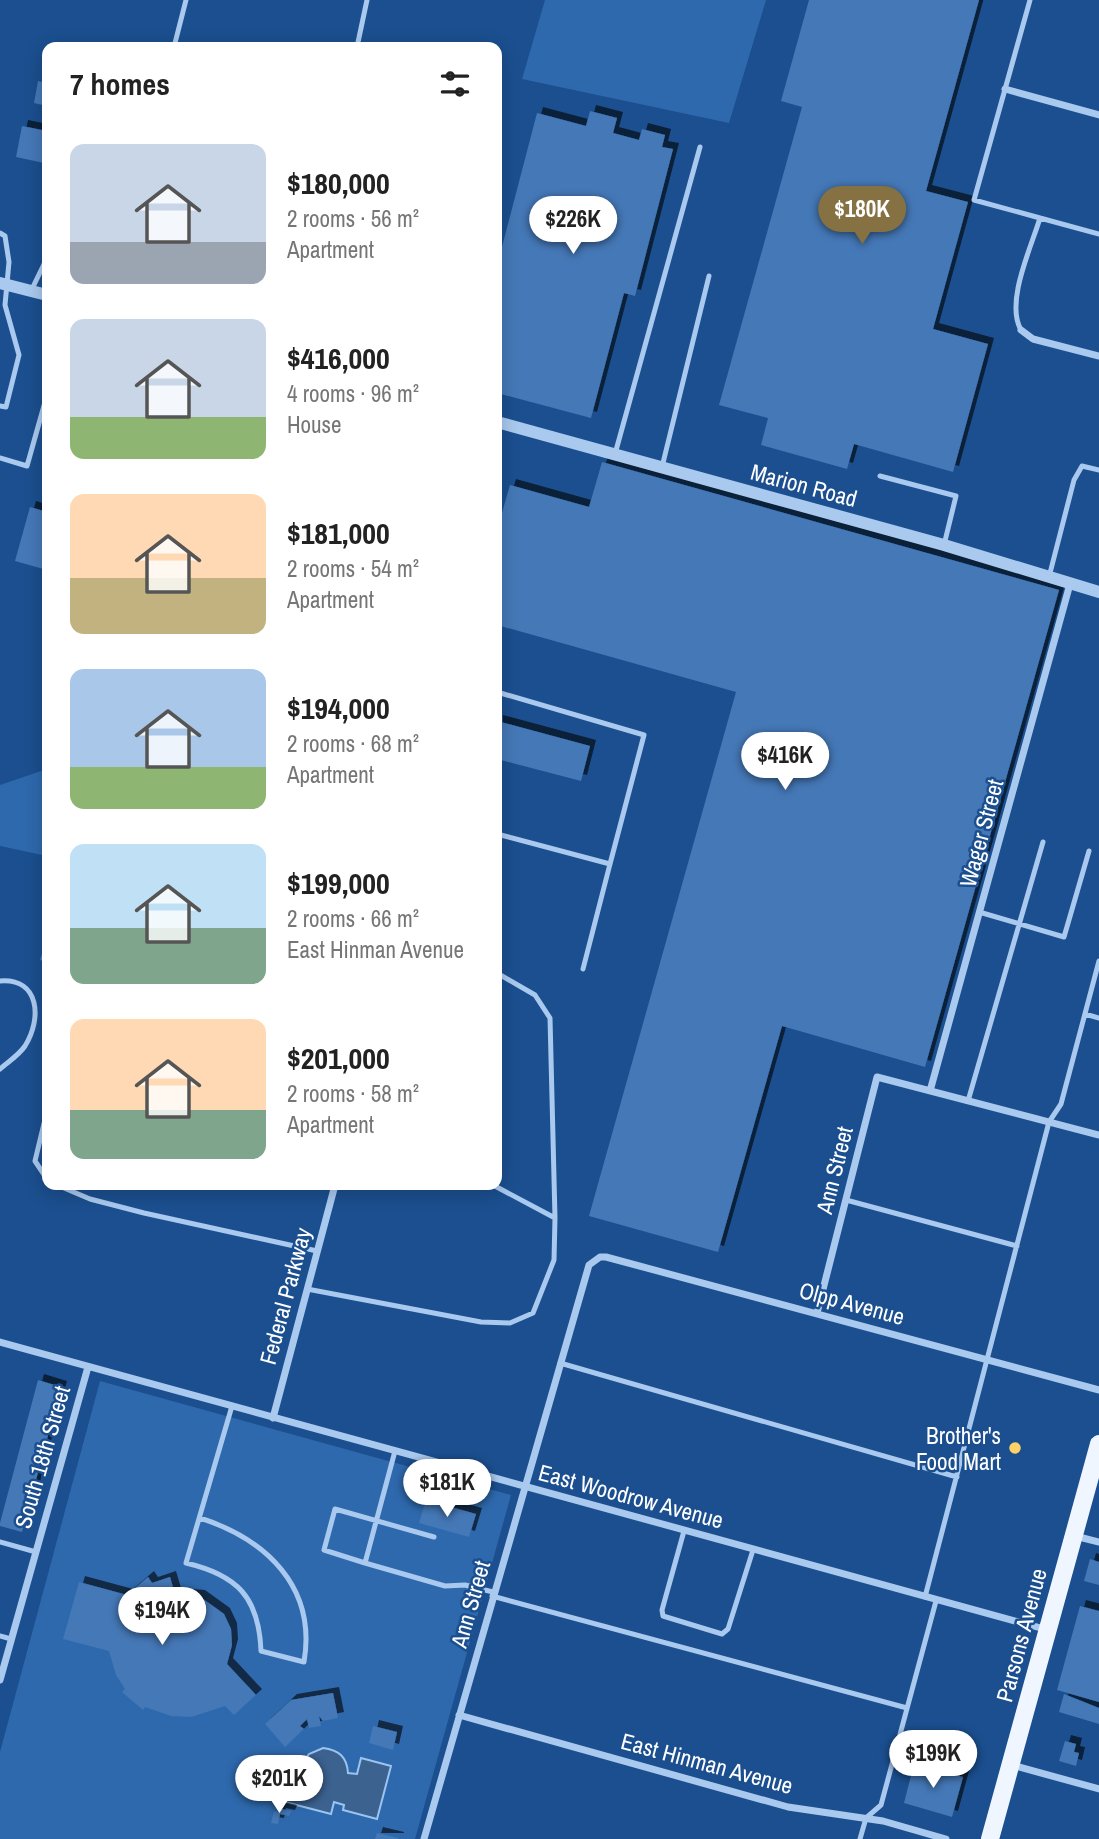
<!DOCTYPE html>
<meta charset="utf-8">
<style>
body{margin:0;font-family:"Archivo Narrow",sans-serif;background:#f2f2f2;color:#222;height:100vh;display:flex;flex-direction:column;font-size:26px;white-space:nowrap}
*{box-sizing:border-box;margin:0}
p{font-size:23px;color:#767676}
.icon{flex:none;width:38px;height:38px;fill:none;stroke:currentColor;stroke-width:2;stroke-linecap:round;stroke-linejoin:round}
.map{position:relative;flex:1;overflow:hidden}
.drawer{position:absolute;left:42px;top:42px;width:460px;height:1148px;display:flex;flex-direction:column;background:#fff;border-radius:14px;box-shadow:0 4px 18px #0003}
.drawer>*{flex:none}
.price{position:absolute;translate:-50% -60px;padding:0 16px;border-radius:24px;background:#fff;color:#222;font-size:23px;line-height:46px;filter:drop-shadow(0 2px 4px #0008)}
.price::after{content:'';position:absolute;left:50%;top:42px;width:21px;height:16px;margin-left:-10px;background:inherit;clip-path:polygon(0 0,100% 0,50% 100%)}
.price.selected{background:#857141;color:#fff}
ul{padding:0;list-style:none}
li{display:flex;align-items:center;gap:21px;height:175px;padding:0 28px}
li span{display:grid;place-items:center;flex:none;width:196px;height:140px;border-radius:14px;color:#555}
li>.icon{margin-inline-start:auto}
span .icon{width:84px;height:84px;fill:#fffc;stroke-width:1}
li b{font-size:30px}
h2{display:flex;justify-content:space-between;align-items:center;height:84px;padding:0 28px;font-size:30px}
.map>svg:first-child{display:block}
</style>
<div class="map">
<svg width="1099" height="1839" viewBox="0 0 1099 1839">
<defs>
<filter id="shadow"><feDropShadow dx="6" dy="-6" stdDeviation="0" flood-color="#0009"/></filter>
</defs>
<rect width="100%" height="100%" fill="#1b4f8f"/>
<path fill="#2e69ad" d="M545 0H766L729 123 522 79Z
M47 769V856L0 846V785Z
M100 1381 511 1495 415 1839H0V1752Z"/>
<path fill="#3c6290" stroke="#9cc4f0" stroke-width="2" d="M323 1748C339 1750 347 1757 348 1773L357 1774 361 1758 391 1766 377 1819 343 1810 344 1805 334 1802 331 1814 285 1802 289 1786 314 1790 315 1786C301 1778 299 1766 309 1754Z"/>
<path fill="#4478b7" filter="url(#shadow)" d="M809 0H979L926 191 968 202 933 329 988 344 953 472 854 444 847 469 761 445 768 418 719 405 802 107 781 101Z
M38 81 47 83V106L34 103Z
M590 111 617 118 613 133 639 140 642 129 665 135 662 147 673 149 635 296 624 293 591 418 497 393V266L537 113 586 126Z
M22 126 47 131 44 163 16 157Z
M602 462 1059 590 925 1067 782 1026 718 1252 589 1216 736 692 497 625V530L510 485 589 507Z
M30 507 47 512V570L15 561Z
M497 721 590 746 581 781 497 759Z
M47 937V962L40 960Z
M38 1380 61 1387 22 1532 0 1526V1523Z
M426 1500 476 1514 469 1537 419 1523Z
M1090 1559 1099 1562V1585L1084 1581Z
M148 1577 152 1583 170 1577 175 1594 199 1596 224 1614 231 1629 232 1645 227 1664 256 1695 234 1715 225 1706 191 1717 171 1716 145 1707 143 1710 122 1692 125 1689 116 1675 109 1651 63 1639 79 1582 127 1595Z
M1080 1606 1099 1611V1702L1057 1690Z
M333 1693 338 1718 323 1721 319 1716 321 1726 309 1728 307 1719 300 1726 304 1729 285 1747 265 1724 291 1700Z
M1064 1694 1099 1708V1724L1059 1712Z
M373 1726 397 1732 393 1750 369 1743Z
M1065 1741 1076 1744 1074 1752 1079 1753 1076 1766 1059 1761Z
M914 1764 963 1777 952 1817 904 1803Z
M262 1778 274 1781 269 1799 258 1796Z
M278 1808 291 1811 289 1816 280 1814 278 1824 271 1823 274 1811 278 1812Z
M377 1833 398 1838V1839H375Z"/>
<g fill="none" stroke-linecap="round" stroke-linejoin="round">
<path stroke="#a9c9ee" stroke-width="5" d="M174 47 186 0
M357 47 367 0
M1040 218 1099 234
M0 233 5 236 9 262 5 305 19 355 6 407 0 406
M31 291 47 258
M1021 330C1005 302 1031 248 1040 218L974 200 1030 0
M615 454 700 147
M0 458 27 466 47 395
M662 467 709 276
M880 476 956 496 944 545
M1049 577 1074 480 1082 466 1099 470
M497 692 644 735 610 864 497 834
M979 912 1064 937 1089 851
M583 969 610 864
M497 973 535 995 550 1018 555 1218
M0 981C40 978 42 1019 25 1046 19 1055 8 1062 0 1069
M1085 1014 1099 1018
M968 1101 1043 842
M47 1111 35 1161 47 1179
M57 1185 90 1199 144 1213 317 1251
M846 1200 1017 1246
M307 1289 481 1322 510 1323 533 1313 554 1260 555 1218 493 1185
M560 1363 957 1477
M395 1451 365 1563 445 1586 465 1585 493 1592
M200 1518C265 1539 317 1586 304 1662L261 1651C259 1597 237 1575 186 1563L232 1406
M684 1531 662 1610 663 1616 722 1634 728 1629 753 1550
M0 1542 36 1552
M365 1563 324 1550 335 1509 434 1537
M492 1596 907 1708
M925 1597 1049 1122 1061 1104 1099 961
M0 1636 11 1639
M860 1839 866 1818 881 1805 936 1601"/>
<path stroke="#a9c9ee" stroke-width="7" d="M1005 89 1099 115
M1021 330 1033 339 1099 356
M930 1091 1070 584
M817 1313 877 1077 1099 1135
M0 1342 1048 1630
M273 1418 335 1185
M1075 1536 1099 1542
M0 1680 88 1367
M459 1715 788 1807 883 1821 946 1839
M1012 1765 1099 1789
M424 1839 589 1265 600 1257H606L1099 1390"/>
<path stroke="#a9c9ee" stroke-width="12" d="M0 283 47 295
M497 422 944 545 1099 592"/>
<path stroke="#f0f6ff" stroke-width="18" d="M990 1839 1099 1444"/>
</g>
<circle fill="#ffd166" stroke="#1b4f8f" stroke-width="2.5" cx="1015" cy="1448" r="7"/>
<g text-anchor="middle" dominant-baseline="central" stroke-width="5" stroke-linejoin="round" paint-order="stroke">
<g font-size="23" fill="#fff" stroke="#1b4f8f">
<text transform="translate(804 485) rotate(15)">Marion Road</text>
<text transform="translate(981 833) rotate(-75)">Wager Street</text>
<text transform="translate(834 1170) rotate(-76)">Ann Street</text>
<text transform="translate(285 1296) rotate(-75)">Federal Parkway</text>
<text transform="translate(852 1303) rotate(15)">Olpp Avenue</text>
<text transform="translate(42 1457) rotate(-74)">South 18th Street</text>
<text transform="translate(631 1496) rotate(15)">East Woodrow Avenue</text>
<text transform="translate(470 1604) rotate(-74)">Ann Street</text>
<text transform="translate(1021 1635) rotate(-75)">Parsons Avenue</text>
<text transform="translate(707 1763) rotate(15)">East Hinman Avenue</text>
</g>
<g font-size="23" fill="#fff" stroke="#1b4f8f" text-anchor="end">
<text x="1001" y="1435">Brother's<tspan x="1001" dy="26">Food Mart</tspan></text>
</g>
</g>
</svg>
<b class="price selected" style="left:862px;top:246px">$180K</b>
<b class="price" style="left:573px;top:256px">$226K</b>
<b class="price" style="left:785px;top:792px">$416K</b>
<b class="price" style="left:447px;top:1519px">$181K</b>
<b class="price" style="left:162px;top:1647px">$194K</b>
<b class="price" style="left:933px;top:1790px">$199K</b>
<b class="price" style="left:279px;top:1815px">$201K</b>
<section class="drawer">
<h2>7 homes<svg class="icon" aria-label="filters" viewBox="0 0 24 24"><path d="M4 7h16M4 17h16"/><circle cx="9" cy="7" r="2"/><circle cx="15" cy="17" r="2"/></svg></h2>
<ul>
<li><span style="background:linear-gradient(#c9d6e8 70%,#9aa5b1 0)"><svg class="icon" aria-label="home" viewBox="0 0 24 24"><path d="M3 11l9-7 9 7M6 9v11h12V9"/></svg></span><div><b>$180,000</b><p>2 rooms · 56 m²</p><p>Apartment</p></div></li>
<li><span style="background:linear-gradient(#c9d6e8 70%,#8fb573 0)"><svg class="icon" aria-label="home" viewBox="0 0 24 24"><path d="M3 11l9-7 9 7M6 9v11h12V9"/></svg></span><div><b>$416,000</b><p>4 rooms · 96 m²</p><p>House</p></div></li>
<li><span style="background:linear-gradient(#ffd9b3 60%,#c2b280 0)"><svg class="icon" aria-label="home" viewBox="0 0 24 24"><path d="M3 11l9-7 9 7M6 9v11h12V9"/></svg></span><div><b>$181,000</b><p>2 rooms · 54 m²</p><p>Apartment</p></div></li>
<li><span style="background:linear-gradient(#a9c7e8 70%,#8fb573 0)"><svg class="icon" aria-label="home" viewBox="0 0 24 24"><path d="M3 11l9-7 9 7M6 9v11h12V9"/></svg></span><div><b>$194,000</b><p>2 rooms · 68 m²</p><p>Apartment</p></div></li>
<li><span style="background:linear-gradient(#bfe0f5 60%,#7fa58c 0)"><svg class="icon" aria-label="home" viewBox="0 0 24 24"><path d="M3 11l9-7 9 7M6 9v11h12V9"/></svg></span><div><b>$199,000</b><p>2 rooms · 66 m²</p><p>East Hinman Avenue</p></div></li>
<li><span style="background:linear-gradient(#ffd9b3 65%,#7fa58c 0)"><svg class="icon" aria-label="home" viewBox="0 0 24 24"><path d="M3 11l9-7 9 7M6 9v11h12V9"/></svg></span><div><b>$201,000</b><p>2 rooms · 58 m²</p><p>Apartment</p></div></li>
</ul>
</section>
</div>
